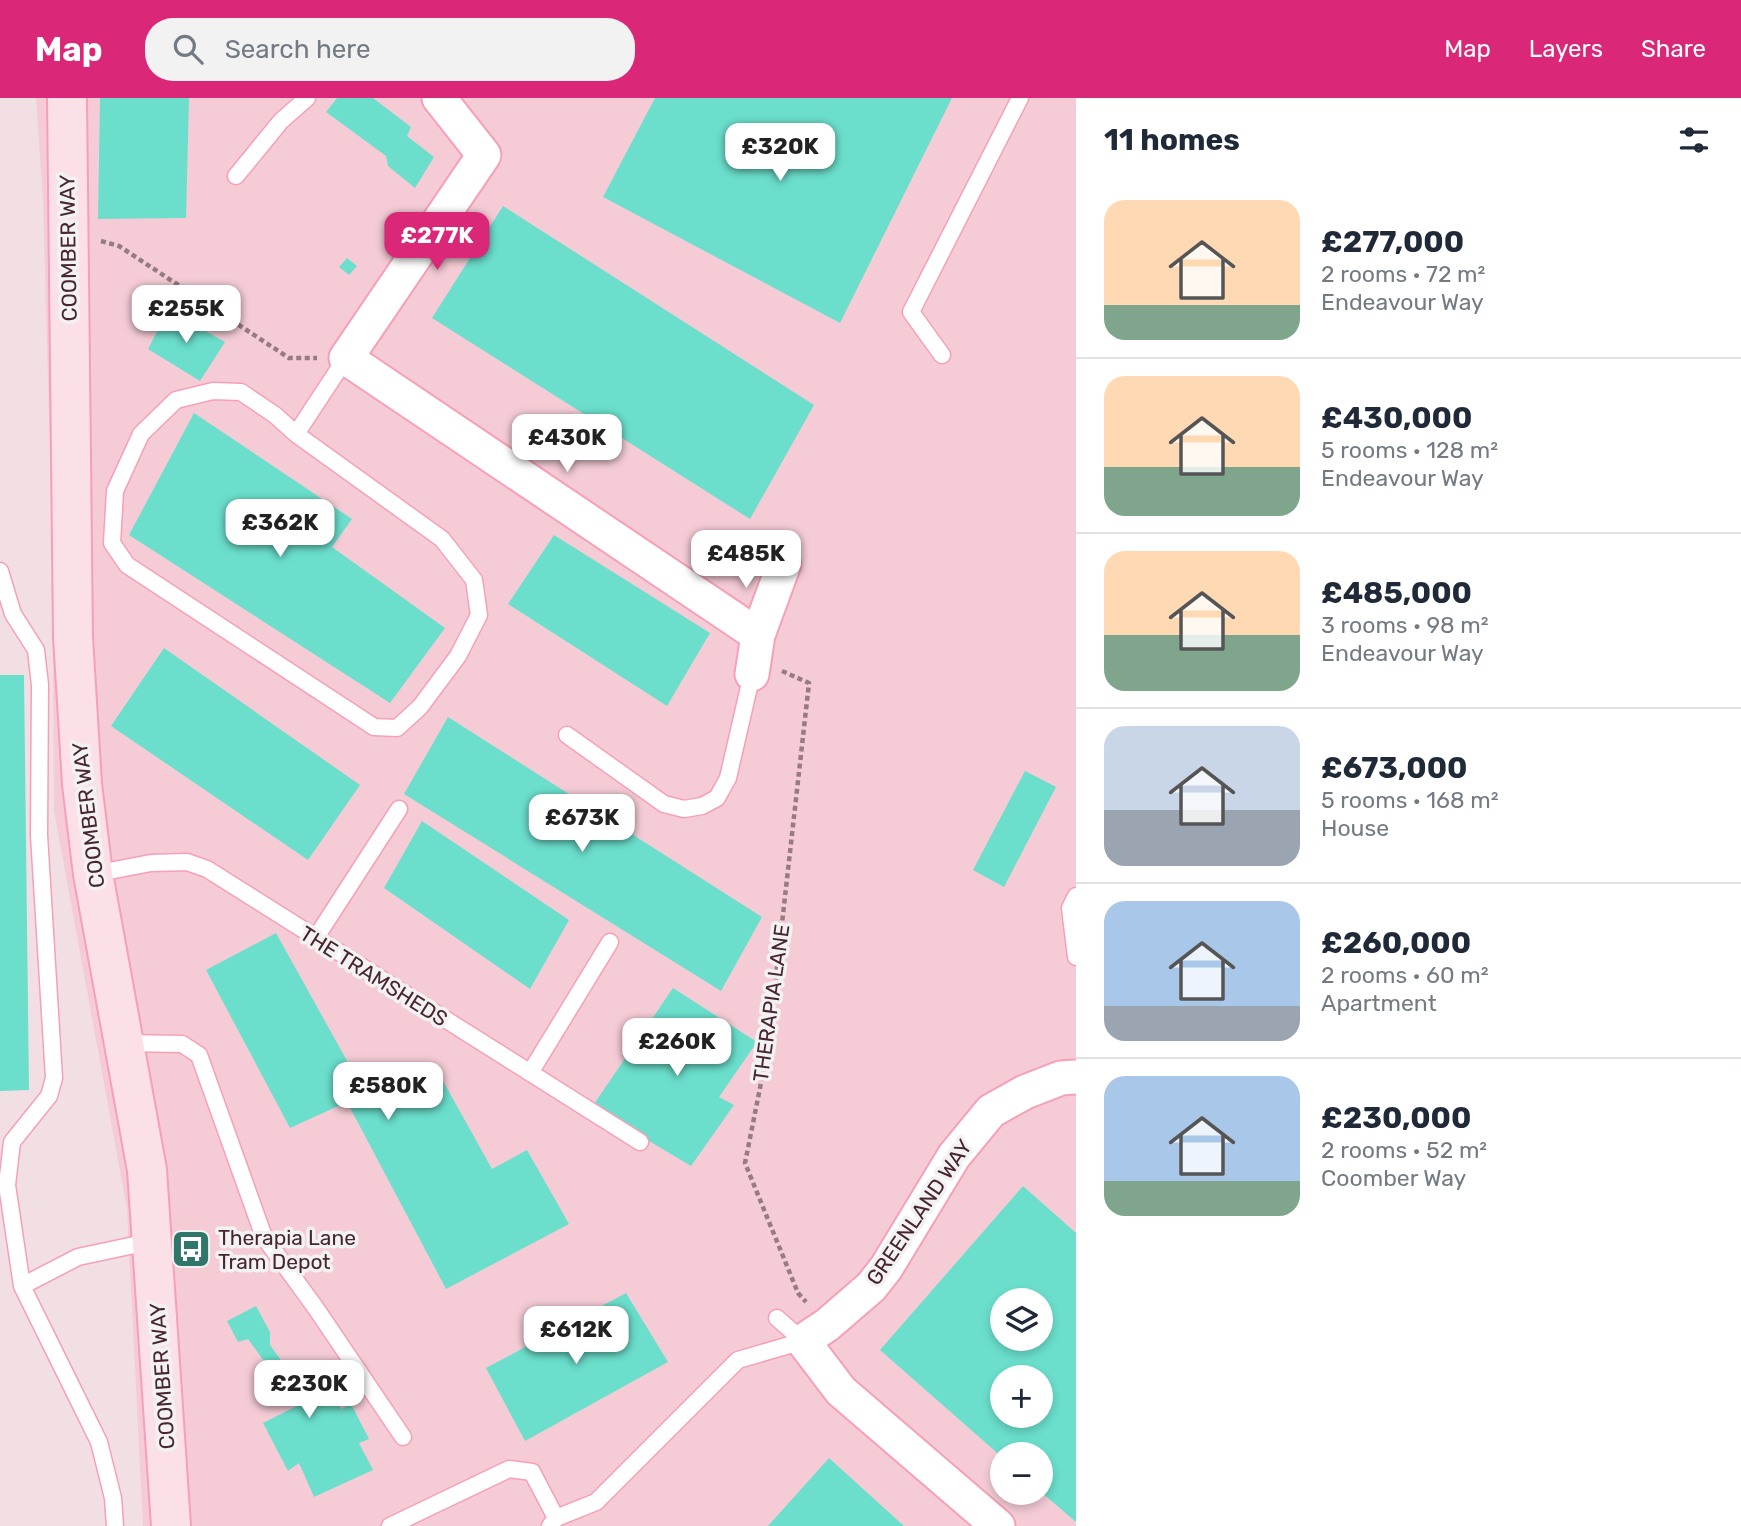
<!DOCTYPE html>
<meta charset="utf-8">
<style>
body{margin:0;font-family:Rubik,sans-serif;background:#f2f2f3;color:#1f2937;height:100vh;display:flex;flex-direction:column;font-size:26px;white-space:nowrap}
*{box-sizing:border-box;margin:0}
p{font-size:23px;color:#747a83}
.icon{flex:none;width:38px;height:38px;fill:none;stroke:currentColor;stroke-width:2;stroke-linecap:round;stroke-linejoin:round}
.map{position:relative;flex:1;overflow:hidden}
.details{display:flex;flex-direction:column;background:#fff;width:665px}
.details>*{flex:none}
.fabs{position:absolute;left:990px;top:1190px;display:grid;gap:14px}
.fabs a{display:grid;place-items:center;width:63px;height:63px;border-radius:50%;background:#fff;box-shadow:0 4px 10px #0003;font-size:35px}
.price{position:absolute;translate:-50% -60px;padding:0 16px;border-radius:14px;background:#fff;color:#222;font-size:23px;line-height:46px;filter:drop-shadow(0 2px 4px #0008)}
.price::after{content:'';position:absolute;left:50%;top:42px;width:21px;height:16px;margin-left:-10px;background:inherit;clip-path:polygon(0 0,100% 0,50% 100%)}
.price.current{background:#db2777;color:#fff}
ul{padding:0;list-style:none}
li{display:flex;align-items:center;gap:21px;height:175px;padding:0 28px}
li+li{border-top:2px solid #e0e1e3}
li span{display:grid;place-items:center;flex:none;width:196px;height:140px;border-radius:21px;color:#555}
li>.icon{margin-inline-start:auto}
span .icon{width:84px;height:84px;fill:#fffc;stroke-width:1}
li b{font-size:30px}
h2{display:flex;justify-content:space-between;align-items:center;height:84px;padding:0 28px;font-size:30px}
header{display:flex;align-items:center;gap:42px;box-sizing:border-box;height:98px;padding:0 35px;background:#db2777;color:#fff}
header strong{font-size:33px}
nav{display:flex;gap:38px;margin-inline-start:auto;font-size:24px}
.search{width:490px;height:63px;background:#f2f2f3;display:flex;align-items:center;gap:18px;box-sizing:border-box;padding:0 24px;border-radius:28px;color:#747a83;font-size:26px}
main{display:flex;flex:1;min-height:0}
.map>svg:first-child{display:block}
</style>
<header>
<strong>Map</strong>
<div class="search"><svg class="icon" aria-label="search" viewBox="0 0 24 24"><circle cx="10" cy="10" r="6"/><path d="M15 15l6 6"/></svg>Search here</div>
<nav><a>Map</a><a>Layers</a><a>Share</a></nav>
</header>
<main>
<div class="map">
<svg width="1076" height="1428" viewBox="0 0 1076 1428">
<rect width="100%" height="100%" fill="#f2dfe4"/>
<path fill="#f5ccd6" fill-rule="evenodd" d="M36 0H1076V1428H143L127 1111 54 713 52 427 43 102ZM1003 1202H1041V1241H1003ZM1003 1279H1041V1318H1003ZM1003 1356H1041V1395H1003Z"/>
<path fill="#6bdfcc" fill-rule="evenodd" d="M100 0H189L186 120 98 121Z
M337 0H373L411 29 407 38 434 59 415 90 388 68 386 58 326 14Z
M655 0H952L840 225 603 99Z
M503 108 814 307 750 421 432 220Z
M347 160 357 168 349 177 339 169Z
M168 212 225 244 200 283 148 251Z
M194 315 352 421 332 449 445 530 390 605 129 437Z
M554 437 710 535 667 608 508 506Z
M164 550 360 687 308 762 111 628Z
M0 577H24L29 992 0 993Z
M448 619 762 819 721 893 404 696Z
M1025 673 1056 689 1004 789 973 772Z
M422 723 569 822 530 891 384 790Z
M276 835 366 997 433 965 492 1071 527 1052 569 1126 446 1191 347 1004 290 1030 206 872Z
M673 890 757 944 719 999 734 1007 691 1068 592 1009Z
M1023 1088 1076 1135V1424L1041 1394V1356H1003V1360L880 1252ZM1003 1202H1041V1241H1003ZM1003 1279H1041V1318H1003Z
M626 1195 668 1264 525 1343 486 1270Z
M256 1208 270 1234V1247L288 1272 315 1294 335 1280 341 1291 332 1296 341 1311 351 1306 369 1341 359 1345 373 1372 314 1399 299 1365 288 1373 263 1325 303 1305 277 1281 248 1241 238 1244 227 1223Z
M829 1360 904 1428H768Z"/>
<g fill="none" stroke-linecap="round" stroke-linejoin="round">
<g stroke="#f79fb8" stroke-width="19">
<path id="lane" d="M236 78 281 23 307 0
M942 257 911 214 1020 0
M296 336 442 441 474 482 479 517 458 558 420 609 397 630 374 629 127 467 112 445 115 393 141 336 176 302 213 293 241 294 275 317 296 336 346 260
M0 473 13 516 36 552 40 587 39 737 54 980 49 998 12 1044 7 1087 22 1188
M567 637 664 706 684 711 702 708 717 700 728 680 752 576
M93 776 151 765 187 764 207 771 640 1044
M1076 798 1070 810 1076 859
M315 841 399 711
M125 945 182 946 199 957 264 1139 315 1209 403 1339
M530 975 610 844
M777 1220 803 1243
M115 1428 113 1400 99 1344 22 1188 78 1159 153 1143
M390 1428 509 1371 532 1374 556 1420
M550 1428 556 1420 596 1404 738 1262 803 1243"/>
</g>
<g stroke="#f79fb8" stroke-width="37">
<path id="street" d="M439 0 484 57 346 260 758 537
M752 576 758 537 784 466
M998 1428 841 1293 803 1243 827 1227 871 1189 886 1170 954 1058 991 1013 1025 994 1061 980 1076 979"/>
</g>
<g stroke="#f79fb8" stroke-width="42">
<path id="secondary" d="M67 0 73 539 82 686 93 776 147 1072 171 1428"/>
</g>
<path stroke="#967b82" stroke-width="4.5" stroke-dasharray="5 3.5" stroke-linecap="butt" d="M101 143 119 148 289 260H317
M782 573 809 585 768 950 745 1065 798 1195 806 1204"/>
<use href="#lane" stroke="#fff" stroke-width="16"/>
<use href="#street" stroke="#fff" stroke-width="33"/>
<use href="#secondary" stroke="#fce0e8" stroke-width="38"/>
</g>
<defs>
<g id="bus-square" transform="scale(2.0125)"><rect x="-9" y="-9" width="18" height="18" rx="4" fill="#31766b" stroke="#f2f2f2"/><path d="M-5-6H5V4H4V6H2V4H-2V6H-4V4H-5ZM-3.5-4V0h7V-4ZM-3.5 1.2v1.5H-2V1.2ZM2 1.2v1.5H3.5V1.2Z" fill="#fff"/></g>
</defs>
<g fill-rule="evenodd">
<use href="#bus-square" x="191" y="1151"/>
</g>
<g text-anchor="middle" dominant-baseline="central" stroke-width="7" stroke-linejoin="round" paint-order="stroke">
<g font-size="21" fill="#48252f" stroke="#f2f2f2">
<text transform="translate(68 150) rotate(-91)">COOMBER WAY</text>
<text transform="translate(88 717) rotate(-97)">COOMBER WAY</text>
<text transform="translate(374 878) rotate(32)">THE TRAMSHEDS</text>
<text transform="translate(771 905) rotate(-82)">THERAPIA LANE</text>
<text transform="translate(919 1114) rotate(-56)">GREENLAND WAY</text>
<text transform="translate(162 1278) rotate(-94)">COOMBER WAY</text>
</g>
<g font-size="21" fill="#48252f" stroke="#f2f2f2" text-anchor="start">
<text x="218" y="1139">Therapia Lane<tspan x="218" dy="24">Tram Depot</tspan></text>
</g>
</g>
</svg>
<div class="fabs">
<a><svg class="icon" aria-label="layers" viewBox="0 0 24 24"><path d="M12 4l9 5-9 5-9-5zM3 14l9 5 9-5"/></svg></a>
<a>+</a>
<a>−</a>
</div>
<b class="price" style="left:780px;top:85px">£320K</b>
<b class="price current" style="left:437px;top:174px">£277K</b>
<b class="price" style="left:186px;top:247px">£255K</b>
<b class="price" style="left:567px;top:376px">£430K</b>
<b class="price" style="left:280px;top:461px">£362K</b>
<b class="price" style="left:746px;top:492px">£485K</b>
<b class="price" style="left:582px;top:756px">£673K</b>
<b class="price" style="left:677px;top:980px">£260K</b>
<b class="price" style="left:388px;top:1024px">£580K</b>
<b class="price" style="left:576px;top:1268px">£612K</b>
<b class="price" style="left:309px;top:1322px">£230K</b>
</div>
<section class="details">
<h2>11 homes<svg class="icon" aria-label="filters" viewBox="0 0 24 24"><path d="M4 7h16M4 17h16"/><circle cx="9" cy="7" r="2"/><circle cx="15" cy="17" r="2"/></svg></h2>
<ul>
<li><span style="background:linear-gradient(#ffd9b3 75%,#7fa58c 0)"><svg class="icon" aria-label="home" viewBox="0 0 24 24"><path d="M3 11l9-7 9 7M6 9v11h12V9"/></svg></span><div><b>£277,000</b><p>2 rooms · 72 m²</p><p>Endeavour Way</p></div></li>
<li><span style="background:linear-gradient(#ffd9b3 65%,#7fa58c 0)"><svg class="icon" aria-label="home" viewBox="0 0 24 24"><path d="M3 11l9-7 9 7M6 9v11h12V9"/></svg></span><div><b>£430,000</b><p>5 rooms · 128 m²</p><p>Endeavour Way</p></div></li>
<li><span style="background:linear-gradient(#ffd9b3 60%,#7fa58c 0)"><svg class="icon" aria-label="home" viewBox="0 0 24 24"><path d="M3 11l9-7 9 7M6 9v11h12V9"/></svg></span><div><b>£485,000</b><p>3 rooms · 98 m²</p><p>Endeavour Way</p></div></li>
<li><span style="background:linear-gradient(#c9d6e8 60%,#9aa5b1 0)"><svg class="icon" aria-label="home" viewBox="0 0 24 24"><path d="M3 11l9-7 9 7M6 9v11h12V9"/></svg></span><div><b>£673,000</b><p>5 rooms · 168 m²</p><p>House</p></div></li>
<li><span style="background:linear-gradient(#a9c7e8 75%,#9aa5b1 0)"><svg class="icon" aria-label="home" viewBox="0 0 24 24"><path d="M3 11l9-7 9 7M6 9v11h12V9"/></svg></span><div><b>£260,000</b><p>2 rooms · 60 m²</p><p>Apartment</p></div></li>
<li><span style="background:linear-gradient(#a9c7e8 75%,#7fa58c 0)"><svg class="icon" aria-label="home" viewBox="0 0 24 24"><path d="M3 11l9-7 9 7M6 9v11h12V9"/></svg></span><div><b>£230,000</b><p>2 rooms · 52 m²</p><p>Coomber Way</p></div></li>
</ul>
</section>
</main>
